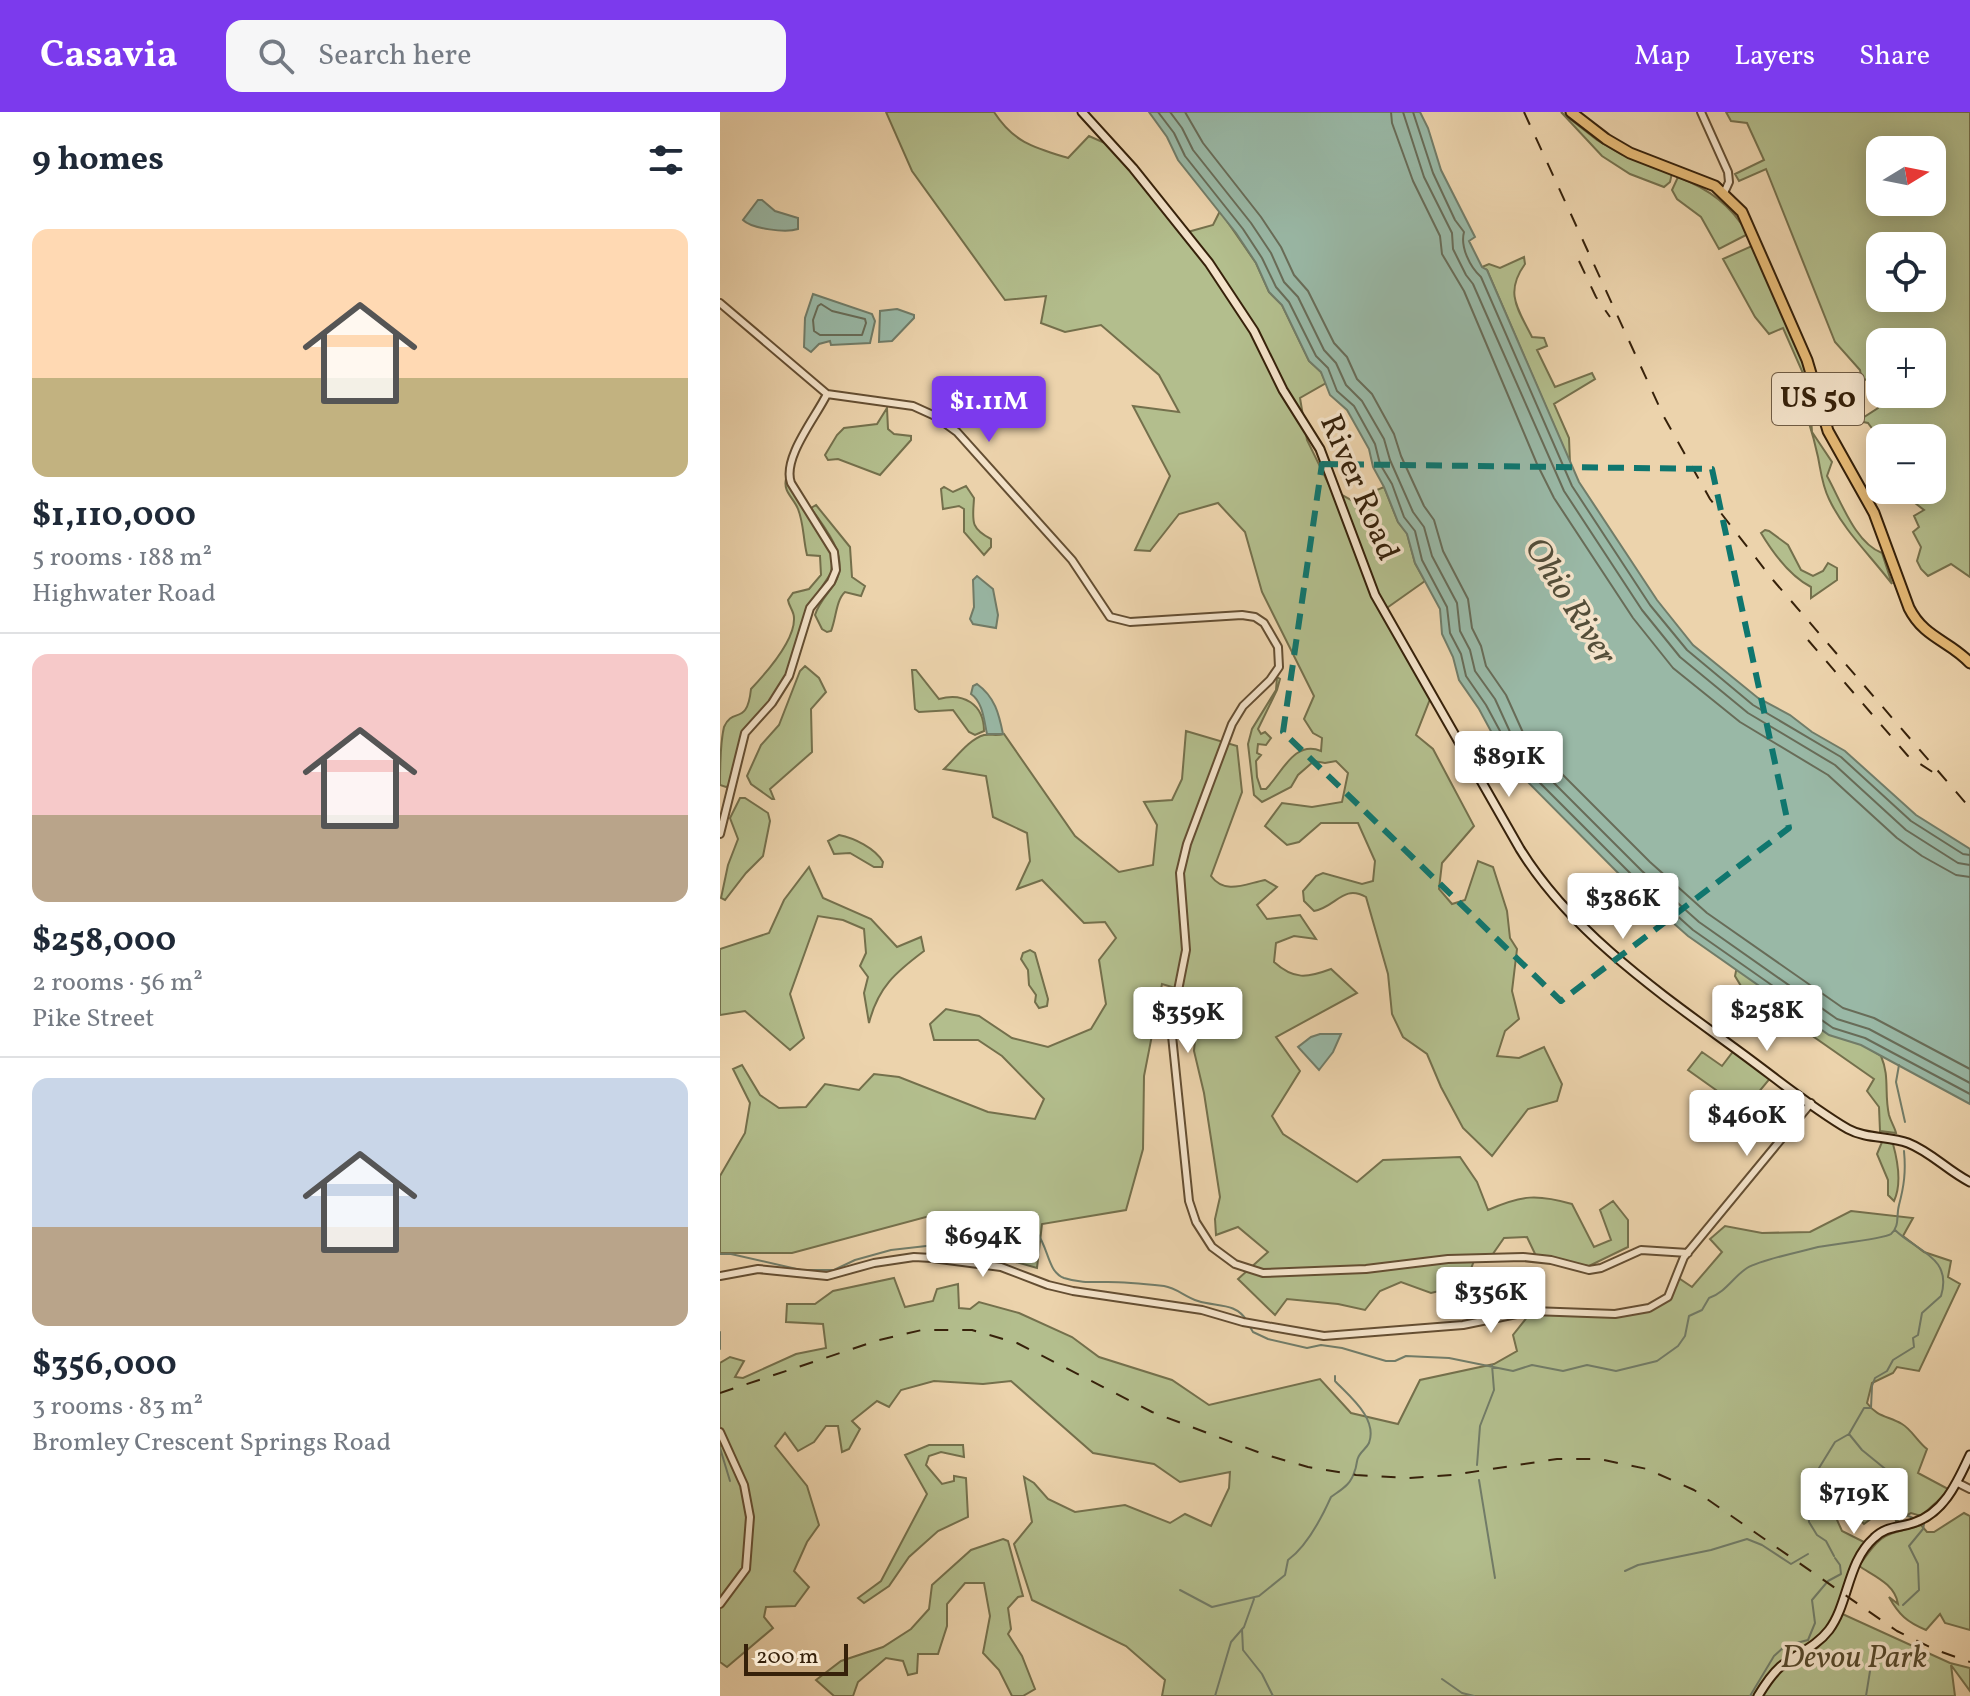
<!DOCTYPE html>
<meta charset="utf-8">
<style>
body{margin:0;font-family:Vollkorn,serif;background:#f6f6f7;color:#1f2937;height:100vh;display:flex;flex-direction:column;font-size:30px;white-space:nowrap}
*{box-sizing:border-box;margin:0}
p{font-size:26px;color:#747a83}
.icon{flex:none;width:44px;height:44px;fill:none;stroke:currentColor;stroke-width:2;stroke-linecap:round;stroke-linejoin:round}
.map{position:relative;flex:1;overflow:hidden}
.details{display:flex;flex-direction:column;background:#fff;width:720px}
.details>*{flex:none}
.needle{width:52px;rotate:80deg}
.fabs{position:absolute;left:1146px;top:24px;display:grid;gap:16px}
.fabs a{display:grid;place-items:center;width:80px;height:80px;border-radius:16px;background:#fff;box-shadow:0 4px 20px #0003;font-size:40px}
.scale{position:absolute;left:24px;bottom:20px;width:104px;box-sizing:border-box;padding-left:8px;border:4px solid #36210a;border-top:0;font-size:22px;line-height:28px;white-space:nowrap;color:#36210a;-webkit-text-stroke:6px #f3e2c9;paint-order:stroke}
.price{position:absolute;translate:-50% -68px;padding:0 18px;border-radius:8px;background:#fff;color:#222;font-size:26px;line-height:52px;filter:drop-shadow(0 2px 4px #0008)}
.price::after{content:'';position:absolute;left:50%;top:48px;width:24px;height:18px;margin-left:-12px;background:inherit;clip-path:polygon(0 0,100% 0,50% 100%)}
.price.active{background:#7c3aed;color:#fff}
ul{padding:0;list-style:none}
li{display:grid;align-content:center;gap:16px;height:424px;padding:0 32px}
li+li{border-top:2px solid #e0e1e3}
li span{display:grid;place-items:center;height:248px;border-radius:16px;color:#555}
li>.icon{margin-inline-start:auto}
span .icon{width:144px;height:144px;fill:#fffc;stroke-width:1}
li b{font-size:34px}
h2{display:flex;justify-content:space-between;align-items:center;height:96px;padding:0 32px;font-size:34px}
header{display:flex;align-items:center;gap:48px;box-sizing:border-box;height:112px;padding:0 40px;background:#7c3aed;color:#fff}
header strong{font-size:38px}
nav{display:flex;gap:44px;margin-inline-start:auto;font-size:28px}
.search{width:560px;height:72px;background:#f6f6f7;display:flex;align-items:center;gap:20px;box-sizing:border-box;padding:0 28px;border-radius:16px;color:#747a83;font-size:30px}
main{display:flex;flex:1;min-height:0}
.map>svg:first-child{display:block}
</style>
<header>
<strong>Casavia</strong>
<div class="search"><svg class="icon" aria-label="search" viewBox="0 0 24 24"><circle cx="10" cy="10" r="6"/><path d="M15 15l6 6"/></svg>Search here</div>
<nav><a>Map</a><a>Layers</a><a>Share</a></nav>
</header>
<main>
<section class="details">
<h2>9 homes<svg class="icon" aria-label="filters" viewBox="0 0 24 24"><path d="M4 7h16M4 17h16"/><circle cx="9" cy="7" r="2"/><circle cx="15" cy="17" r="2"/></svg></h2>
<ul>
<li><span style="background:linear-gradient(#ffd9b3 60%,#c2b280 0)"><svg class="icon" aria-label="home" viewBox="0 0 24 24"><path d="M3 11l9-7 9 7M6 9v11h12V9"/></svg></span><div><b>$1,110,000</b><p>5 rooms · 188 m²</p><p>Highwater Road</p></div></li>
<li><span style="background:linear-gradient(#f6c9c9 65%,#b9a48a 0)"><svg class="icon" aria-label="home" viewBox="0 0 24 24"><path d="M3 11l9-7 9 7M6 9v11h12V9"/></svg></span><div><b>$258,000</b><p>2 rooms · 56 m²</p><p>Pike Street</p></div></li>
<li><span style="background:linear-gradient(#c9d6e8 60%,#b9a48a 0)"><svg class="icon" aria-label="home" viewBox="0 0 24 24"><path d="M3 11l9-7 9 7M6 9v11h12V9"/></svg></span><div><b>$356,000</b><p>3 rooms · 83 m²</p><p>Bromley Crescent Springs Road</p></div></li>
</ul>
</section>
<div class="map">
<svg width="1250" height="1584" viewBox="0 0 1250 1584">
<rect width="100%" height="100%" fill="#ecd3ac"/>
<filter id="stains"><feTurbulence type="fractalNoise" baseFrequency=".0025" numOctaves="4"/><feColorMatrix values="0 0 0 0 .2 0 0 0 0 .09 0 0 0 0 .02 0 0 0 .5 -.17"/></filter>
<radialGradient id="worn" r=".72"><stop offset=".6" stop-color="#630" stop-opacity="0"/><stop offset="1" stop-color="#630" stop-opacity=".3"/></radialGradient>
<path fill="#b3be8d" stroke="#74704c" stroke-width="2" fill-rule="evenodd" d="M166 0H274C294 31 315 36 348 46L369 24 396 36 464 121 493 113 500 99 536 151 549 180 562 193 589 249 601 260 606 271 580 286 587 328 611 377 640 393 647 382 664 375 678 410 687 421 695 451 705 469 664 498 712 582 696 623 713 637 754 714 722 751 719 777 732 792 745 788 758 749 773 755 787 799 790 826 797 837 792 879 799 907 785 919 777 944 799 946 824 935 842 972 837 989 808 997 772 1044 743 1016 721 975 707 942 683 925 672 902 668 862 646 785C623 772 616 795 594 799L584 789 583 779 596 764 603 761 642 772 653 769 655 749 638 711H601L579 730 567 733 545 714 562 691 592 695 622 690 628 661 616 649 605 651 594 649 578 663 571 675 542 690 534 683 528 632 532 617 556 578 557 565 560 567 557 578 538 617 541 622 545 620 551 626 546 633 538 632 537 641 541 643 536 649 537 665 541 677H546C562 661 574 628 601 639L602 626 593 621 584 607 594 584 542 480 525 420 498 391 459 402 430 439 415 438 450 364 413 294 459 300 439 263 381 213 345 220 321 211 326 184 285 188 192 59Z
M841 0 877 28 901 42 952 61 950 70 944 75 910 62 882 44Z
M1006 0H1250V465L1231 452 1208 464 1201 457 1197 449 1201 435 1193 420 1199 415 1194 404 1204 398 1195 391H1188L1183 378H1212V326C1188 326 1162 334 1148 311L1138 309 1158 296 1163 285 1160 282H1212V230H1160V282L1147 267 1142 269 1140 258 1115 230 1046 57 1019 69 1015 62 1044 48 1027 11 1011 9ZM1160 38H1212V90H1160ZM1212 134V186H1160V134Z
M958 65C989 77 1011 93 1028 122L999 137 981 105 957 87 952 78Z
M1034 133 1088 260 1092 320 1112 350 1107 364C1121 389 1135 431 1162 441L1172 472C1151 444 1124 419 1109 387 1102 373 1101 360 1098 345 1093 322 1087 301 1077 280L1086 268 1063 216 1049 222 1035 205 1003 147Z
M804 145 805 152C784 181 798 197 812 225L824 226 827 234 817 238 835 275 872 261 875 267 834 292 849 326 850 351 767 158 762 155 769 152 780 156Z
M167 296 168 317 174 322 191 324V328L160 363 118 347 108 348 105 343 117 323 124 316 157 312Z
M66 367 113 442 111 461 86 499 69 559 52 586 22 620 9 674 6 675 0 673C0 654 0 632 4 615 13 594 27 615 31 577 46 561 75 528 74 506 74 499 69 495 68 488L73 481 89 477 101 463 100 444 87 443C83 427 84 412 78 397 73 385 63 380 66 367Z
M246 374 254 386C253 408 249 416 271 427V435L264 443 244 420V397L239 394 223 397 221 377 224 375 233 380Z
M96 393 130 435 132 465 145 474 141 484 125 480C116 488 116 507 111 519L107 520 102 517 95 503C99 490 108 482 115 471 130 444 105 417 91 396Z
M1045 418 1049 419 1068 433 1081 458 1093 464 1103 459 1108 451 1117 456V468L1091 486V475C1070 464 1053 441 1041 421Z
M85 554 99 566 106 580 91 597 92 640 50 677 54 687H52L31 672 27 664 41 633 59 613 80 559Z
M192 558H196L219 587C243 580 264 592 264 619L255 623 249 620 233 598 199 600 195 597Z
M466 619 517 634 522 680 491 764C505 783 525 772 545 768L557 775 537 793 547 807 580 803 596 827 574 824 556 831 554 850C574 868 587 866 611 857L637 881 556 925 580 959 552 1004 563 1022 637 1070 663 1048 740 1045 757 1070 768 1098C802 1083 817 1082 852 1092L874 1135 891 1128 880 1098 893 1089 908 1108V1135L869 1154 817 1146 807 1125 784 1126 770 1146H755L745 1173 711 1181 681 1170 660 1179 645 1198 618 1192 567 1187 555 1203 518 1167 548 1140 518 1115 496 1123 495 1107 500 1085 484 981 474 939 479 883 442 872 424 964 423 1037 406 1098 322 1112 317 1156 246 1136 259 1110 217 1102 72 1141H0V1064L25 1021 30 991 13 957 22 953 40 983 59 996 86 995 105 972 139 978 154 962 179 965 268 1000 315 1007 324 987 282 944 258 928H214L210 912 226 897 259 904 292 926 328 935 371 917 386 892 379 848 396 826 385 810 364 811 322 768 297 777 310 749 307 721 273 705 266 664 224 657C235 647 249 627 264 623 271 622 277 624 284 622L355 724 399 760 433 753 437 713 424 690 452 688 462 667Z
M20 686H25L48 701 50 709 43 744 26 761 5 788 1 786 8 753 18 727 10 706Z
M119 723C134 726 155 736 163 750L162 755H154L130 741 114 742 108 729Z
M89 755 103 786 151 807 177 835 201 825 204 839C176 860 158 875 149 911L144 881 148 865 140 854 146 841 144 817 123 808 98 804 70 882 84 926 70 938 25 899 0 903V837L49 821 64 788Z
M310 838 315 841 328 887 327 894 319 896 315 890 316 883 309 873 308 858 301 847 303 841Z
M1017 854 1161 944C1170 965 1164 981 1169 1003 1171 1010 1175 1016 1176 1021L1160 1019 1159 995 1147 979 1154 967 1021 874 1015 864Z
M1015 937 1052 964 1024 998 968 958 982 940 1002 954Z
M1168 1029 1173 1032C1178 1050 1182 1072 1174 1089L1168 1083V1068L1157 1042 1162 1030Z
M1131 1099 1193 1106 1183 1124 1204 1140 1231 1149 1228 1165 1240 1172 1199 1259 1177 1255 1173 1261 1152 1271 1147 1291C1157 1305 1168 1304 1182 1312 1191 1317 1198 1330 1207 1337L1198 1361 1230 1378 1201 1404 1191 1401 1176 1409 1165 1370 1152 1357C1139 1357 1124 1360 1114 1369 1107 1374 1107 1378 1099 1380L1113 1399 1122 1419 1148 1432 1118 1500 1230 1551 1250 1556V1579L1231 1553 1235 1584H442L445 1568 406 1534 312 1488 294 1432 312 1410 304 1365 314 1371 328 1387 355 1400 405 1393 450 1411 465 1402 491 1414 509 1376 510 1360 460 1370 434 1352 373 1341 291 1269 263 1272 214 1269 181 1278 169 1295 157 1289 132 1309 140 1317 129 1337 122 1340 118 1314H106L94 1330 78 1339 65 1321 55 1334 87 1374 99 1413 87 1430 74 1459 89 1475 75 1494 46 1495 44 1505 53 1516 7 1555 0 1550V1251L10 1245 24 1249 15 1265 23 1266 76 1242 106 1236 103 1212 66 1210 67 1192H95L113 1179 174 1166 185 1195 213 1189 217 1177 238 1172 239 1196 250 1197 259 1190 299 1201 352 1225 379 1245 452 1268 489 1293 600 1267 631 1301 678 1312 700 1268 774 1252 797 1239 793 1223 812 1199 890 1203 942 1190 957 1165 972 1175 1002 1140 990 1127 1005 1114 1042 1121 1090 1120Z
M209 1333H243L244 1345 221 1340 209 1344 206 1353 222 1372 234 1369V1364L246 1366 248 1405 218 1419 189 1445 169 1474 144 1491 138 1486 161 1469 207 1382 185 1343Z
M1150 1368 1167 1395 1144 1412C1132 1400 1131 1392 1136 1375Z
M1244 1401 1250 1404V1518L1225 1511 1220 1502 1206 1518C1187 1510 1179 1503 1169 1485L1178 1492C1175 1472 1154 1464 1139 1454 1162 1420 1163 1424 1201 1413L1207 1420H1214Z
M283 1427 288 1429 303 1484 298 1485 288 1496 291 1517 288 1522 302 1544 315 1577 303 1584H292L279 1558 263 1541 270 1504 264 1471H245L227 1492V1514L218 1542H198L197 1561 188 1563 183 1549 166 1546 138 1570 133 1584H114L96 1568 121 1549 163 1535 191 1517 209 1497 212 1473 251 1438Z"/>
<path fill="#99b8a6" stroke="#717c68" stroke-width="2" d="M429 0H700L708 16 721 58 755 125 749 129 762 155 767 158 859 370 937 488 973 533 1038 586 1070 603 1092 620 1125 639 1196 703 1250 737V992L1141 933 1109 923 968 824 909 772 783 645 774 633 773 623 759 597 739 568 733 545 722 522 720 497 695 451 687 422 678 410 664 375 653 355 649 337 627 298 610 283 601 260 589 249 562 193 549 180 536 151 516 121 458 48 447 25Z
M38 88H42L55 99 78 106V117C66 121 32 117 23 108Z
M93 182 152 202 155 209 150 231 111 233 110 229 99 232 91 240 84 235 85 206Z
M177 197 194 203V206L172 229 159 230 160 199Z
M257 464 273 477 278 503 276 516 253 512 250 507 254 495 253 468Z
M257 572C275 585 279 602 283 622H267C264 609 263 590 251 582L253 574Z
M600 922H621L613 940 599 958 578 935 591 925Z"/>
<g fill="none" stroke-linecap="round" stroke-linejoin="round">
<path stroke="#686c58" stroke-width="2" d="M438 0 454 21 465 44 523 117 542 146 556 175 569 190 596 244 608 256 617 279 634 294 655 332 660 352 672 372 684 405 695 419 702 448 727 495 730 521 741 542 746 564 766 593 780 619 782 630 789 640 915 766 973 818 1113 916 1145 926 1250 982
M450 0 462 16 473 38 531 111 551 141 564 170 578 185 604 238 616 251 626 273 642 289 664 327 670 348 693 400 704 415 712 444 737 491 740 519 750 538 755 559 775 587 796 633 922 759 979 810 1117 907 1149 917 1250 971
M465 0 483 31 541 105 561 135 574 163 588 179 614 231 627 245 637 267 652 282 674 322 681 344 704 394 714 408 723 439 748 487 752 516 761 534 766 554 786 583 805 625 930 750 987 801 1123 896 1154 906 1250 957
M671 0 672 11 693 69 720 124 722 142 744 179 817 352 834 386 913 506 953 556 1020 610 1108 663 1177 726 1202 744 1236 763 1250 765
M683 0 704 65 732 121 733 137 746 163 753 172 844 379 922 498 960 545 1028 601 1115 653 1186 718 1238 751 1250 753
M693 0 713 61 735 108 744 120C740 135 750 155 761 165L852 374 930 493 967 538 1033 593 1121 645 1191 709 1243 742 1250 743
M101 192 112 199 145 207 146 211 142 223H100L94 219 93 208 98 194Z"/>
<path stroke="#717c68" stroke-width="2" d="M1179 953 1176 970 1185 1010
M0 1142H11L81 1158H114L135 1148 171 1138 215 1133 297 1106C332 1118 322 1158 344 1166 359 1171 373 1170 388 1170 406 1170 425 1172 444 1174 457 1176 465 1185 478 1189 496 1195 516 1190 527 1209
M530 1215 533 1220 548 1227 587 1236 601 1233 622 1236 666 1249H675L686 1244 729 1246 793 1259 812 1253 843 1259 867 1253 896 1259 937 1249 958 1234 965 1224 969 1204 982 1198 989 1186C1006 1180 1013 1165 1027 1156 1043 1147 1080 1140 1098 1135 1113 1132 1164 1127 1171 1122 1180 1114 1176 1104 1179 1093 1184 1074 1186 1060 1184 1039
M0 1220V1237
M1129 1322 1142 1338 1169 1360 1177 1372 1179 1400 1193 1406
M0 1336 10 1369
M757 1353 760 1314 774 1278 772 1253
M759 1368 775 1466
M1094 1372 1099 1356 1115 1330 1129 1322 1144 1296H1151L1152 1274 1155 1266 1167 1259 1173 1248 1194 1235 1193 1226 1198 1223 1202 1201 1221 1184C1233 1145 1196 1139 1175 1118
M1092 1380 1088 1392 1089 1410 1097 1423 1106 1429 1114 1444
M905 1459 918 1453 991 1438 1027 1427 1042 1433 1071 1452 1088 1442
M460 1478 492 1495 539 1484 565 1463 568 1448C586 1435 602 1405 611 1385 622 1377 631 1373 635 1358 636 1357 637 1347 638 1346 640 1340 646 1337 649 1331 658 1306 629 1284 615 1269V1264
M1183 1493 1199 1478 1198 1452 1189 1434 1203 1417 1204 1412
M522 1517 523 1538 542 1562 553 1584
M722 1567 742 1581 754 1584
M495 1584 511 1530 524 1515 534 1487
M1030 1584 1054 1544 1065 1534 1088 1528 1095 1511 1092 1488 1108 1469 1121 1462 1120 1453 1115 1446
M1146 1584 1150 1559 1159 1533"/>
<g stroke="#644e32" stroke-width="10">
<path id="tertiary" d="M981 0 1008 60 1009 70 1004 81
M0 191 107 282 193 294 215 304 237 320 352 448 390 505 410 510 522 503 535 505 544 511 558 535 559 555 550 568 523 594 512 612 467 732 460 761 466 838 451 914 469 1089 476 1110 492 1135 515 1152 543 1161 646 1157 728 1147 803 1145 831 1148 869 1158 881 1156 921 1138 968 1141
M0 722 25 621 52 591 69 564 90 496 111 470 116 458 114 440 71 371C62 346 96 305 107 282
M0 1164 38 1157 107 1164 154 1151 194 1145 212 1146 281 1155 328 1173 353 1179 482 1198 523 1210 604 1224 743 1213 812 1199 895 1202 929 1196 948 1185 964 1145 1091 991
M0 1320 24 1373 30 1405 26 1457 0 1492
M1238 1371 1250 1377"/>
</g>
<g stroke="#36210a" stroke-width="11">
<path id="secondary" d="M362 0 413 56 489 151 534 219 563 278 600 337 655 483 800 737C853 823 944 884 1024 943 1058 968 1092 996 1128 1017 1146 1027 1169 1024 1188 1031 1211 1040 1228 1059 1250 1070
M1038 1584C1044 1574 1051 1563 1060 1555 1076 1542 1096 1535 1109 1518 1129 1491 1127 1450 1154 1426 1166 1414 1178 1416 1193 1411 1224 1401 1237 1371 1250 1343"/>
</g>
<g stroke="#36210a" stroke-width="13">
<path id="primary" d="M851 0 886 27 910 41 995 74 1022 100 1087 248 1108 319 1154 401 1189 496C1204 526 1230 529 1250 551"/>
</g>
<use href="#tertiary" stroke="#f3e2c9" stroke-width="6"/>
<use href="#secondary" stroke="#f3e2c9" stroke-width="7"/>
<use href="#primary" stroke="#e6ba76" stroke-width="9"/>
<path stroke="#36210a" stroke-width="2" stroke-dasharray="14 14" stroke-linecap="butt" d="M804 0 944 305 990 387 1053 468 1250 696
M859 149 876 185 890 205
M1088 528 1188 644 1214 661
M0 1281 159 1228 202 1218H252L297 1231 432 1300 543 1342 588 1355 636 1363 688 1366 732 1363 837 1347H879L927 1357 974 1378 1177 1519 1216 1538 1250 1550"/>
</g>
<path fill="none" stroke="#0f766e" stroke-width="6" stroke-dasharray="16 10" stroke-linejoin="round" d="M602 352 992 357 1069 716 841 889 563 620Z"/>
<g text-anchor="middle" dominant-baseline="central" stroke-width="7" stroke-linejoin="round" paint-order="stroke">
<rect fill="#f3e2c9" stroke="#6f5b43" stroke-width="2" x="1052" y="261" width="92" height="52" rx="6"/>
<g font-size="30" font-weight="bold" fill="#36210a">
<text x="1098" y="287">US 50</text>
</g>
<g font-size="32" fill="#36210a" stroke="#f3e2c9">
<text transform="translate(638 376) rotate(67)">River Road</text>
</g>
<g font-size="32" font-style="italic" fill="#55482b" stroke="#f3e2c9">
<text x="1134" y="1547">Devou Park</text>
</g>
<g font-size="34" font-style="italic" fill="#544e39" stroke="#f3e2c9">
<text transform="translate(849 490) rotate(58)">Ohio River</text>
</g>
</g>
<rect width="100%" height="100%" filter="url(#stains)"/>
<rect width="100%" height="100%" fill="url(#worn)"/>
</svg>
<div class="fabs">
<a><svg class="needle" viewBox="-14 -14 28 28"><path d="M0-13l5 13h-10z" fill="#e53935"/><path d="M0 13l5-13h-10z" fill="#747a83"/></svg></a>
<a><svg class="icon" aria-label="locate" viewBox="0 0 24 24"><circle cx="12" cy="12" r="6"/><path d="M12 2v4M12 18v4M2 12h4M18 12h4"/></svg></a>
<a>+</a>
<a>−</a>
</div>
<div class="scale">200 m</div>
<b class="price active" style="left:269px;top:332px">$1.11M</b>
<b class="price" style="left:789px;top:687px">$891K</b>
<b class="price" style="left:903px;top:829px">$386K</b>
<b class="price" style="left:1047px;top:941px">$258K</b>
<b class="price" style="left:468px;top:943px">$359K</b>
<b class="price" style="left:1027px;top:1046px">$460K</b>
<b class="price" style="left:263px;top:1167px">$694K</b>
<b class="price" style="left:771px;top:1223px">$356K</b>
<b class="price" style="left:1134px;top:1424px">$719K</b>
</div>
</main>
